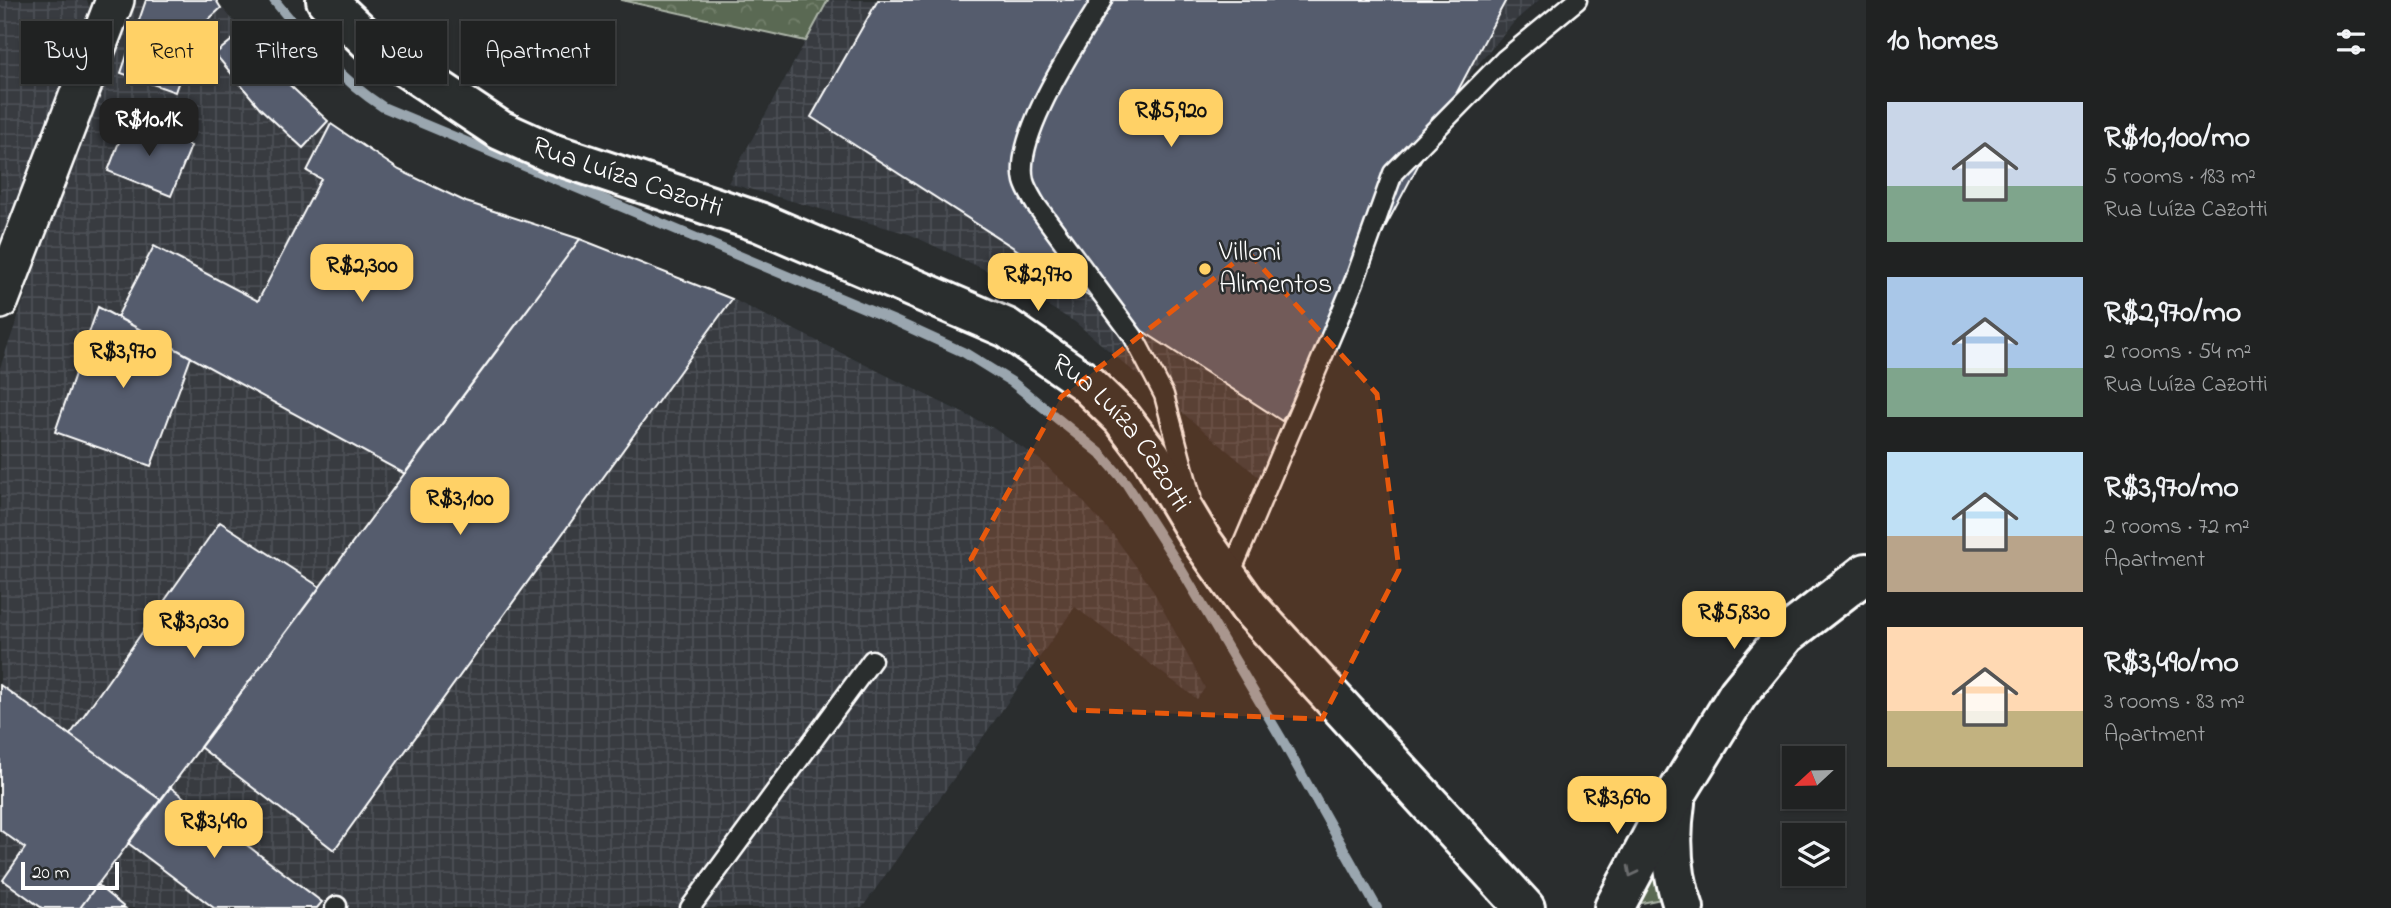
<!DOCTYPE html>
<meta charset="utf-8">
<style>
body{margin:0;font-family:"Indie Flower",sans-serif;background:#282a2a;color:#f1f3f6;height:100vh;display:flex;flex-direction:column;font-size:26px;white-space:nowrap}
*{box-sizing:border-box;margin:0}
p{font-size:23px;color:#a2a4a5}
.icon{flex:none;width:38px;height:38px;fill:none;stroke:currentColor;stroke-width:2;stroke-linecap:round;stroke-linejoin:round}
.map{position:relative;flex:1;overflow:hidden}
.sheet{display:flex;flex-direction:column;background:#202222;width:525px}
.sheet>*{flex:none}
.guide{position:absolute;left:21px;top:21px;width:665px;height:63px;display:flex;gap:14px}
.needle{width:46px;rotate:248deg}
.tools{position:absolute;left:1782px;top:746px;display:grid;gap:14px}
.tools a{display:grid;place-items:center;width:63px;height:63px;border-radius:0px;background:#202222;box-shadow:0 2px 5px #0004,0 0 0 2px #3d3f40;font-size:35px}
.scale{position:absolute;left:21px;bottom:18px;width:98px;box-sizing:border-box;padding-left:7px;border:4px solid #fff;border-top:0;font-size:19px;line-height:24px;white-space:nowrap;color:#fff;-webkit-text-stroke:5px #2a2d2e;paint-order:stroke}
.price{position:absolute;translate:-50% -60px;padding:0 16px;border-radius:14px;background:#ffd166;color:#111;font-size:23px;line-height:46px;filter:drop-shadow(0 2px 4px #0008)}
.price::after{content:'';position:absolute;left:50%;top:42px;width:21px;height:16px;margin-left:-10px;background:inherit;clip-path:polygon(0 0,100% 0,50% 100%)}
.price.on{background:#222;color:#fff}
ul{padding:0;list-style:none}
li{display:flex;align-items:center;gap:21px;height:175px;padding:0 21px}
li span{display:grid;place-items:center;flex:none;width:196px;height:140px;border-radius:0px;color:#555}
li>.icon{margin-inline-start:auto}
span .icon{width:84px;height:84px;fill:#fffc;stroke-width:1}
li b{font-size:30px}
h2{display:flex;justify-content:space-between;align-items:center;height:84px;padding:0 21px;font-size:30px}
.tag{padding:0 24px;border-radius:0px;background:#202222;box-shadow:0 2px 5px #0004,0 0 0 2px #3d3f40;font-size:24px;line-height:63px}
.tag.on{background:#ffd166;color:#111}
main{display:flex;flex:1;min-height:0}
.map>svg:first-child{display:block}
</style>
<main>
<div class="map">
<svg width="1866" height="908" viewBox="0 0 1866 908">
<defs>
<pattern id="industrial-grid" width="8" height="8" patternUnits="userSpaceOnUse" patternTransform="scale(1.75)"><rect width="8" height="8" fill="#373b41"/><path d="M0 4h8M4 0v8" fill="none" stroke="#4b4f54"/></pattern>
<pattern id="forest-crowns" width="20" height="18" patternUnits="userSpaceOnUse" patternTransform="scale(1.75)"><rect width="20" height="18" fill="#5a6952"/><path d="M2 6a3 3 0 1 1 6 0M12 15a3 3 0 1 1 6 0" fill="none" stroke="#73806c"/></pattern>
</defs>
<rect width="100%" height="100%" fill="#2a2d2e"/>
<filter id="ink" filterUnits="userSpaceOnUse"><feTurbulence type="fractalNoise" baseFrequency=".0143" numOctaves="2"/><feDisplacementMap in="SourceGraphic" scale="14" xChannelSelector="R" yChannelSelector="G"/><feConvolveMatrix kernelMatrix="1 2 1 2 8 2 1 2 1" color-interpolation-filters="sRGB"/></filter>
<g filter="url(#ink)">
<path fill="url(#industrial-grid)" d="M0 0H87L94 23 0 279Z
M129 0H216L278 74 336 129 399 170 466 202 580 239 732 299 993 428 1039 459 1079 497 1114 536 1151 587 1205 688 1197 699 1075 607 862 908H0V368Z
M828 0H1539L1516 20 1474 69 1321 309 1261 479 1075 322 994 274 909 234 728 183Z"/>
<path fill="#5a6952" stroke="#acb4a8" stroke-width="2" d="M1658 857 1666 898 1632 905Z"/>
<path fill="url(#forest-crowns)" stroke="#acb4a8" stroke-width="2" d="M621 0H828L806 41Z"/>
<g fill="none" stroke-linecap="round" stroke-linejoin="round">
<path stroke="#9aa6af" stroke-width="10" d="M274 0C306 39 341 80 383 107L895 321 965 353 1012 382 1100 453 1126 483 1178 564 1284 743 1377 908"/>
</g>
<path fill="#545c6d" stroke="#fff" stroke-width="2" d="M146 0H216L221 8 196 31 175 92 121 73Z
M878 0H1506L1282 421 811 117Z
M242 32 278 74 328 121 303 148 260 108 215 54Z
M127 121 191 146 171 196 108 171Z
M331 124 399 170 466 202 580 239 405 474 117 317 154 246 258 301 321 179 307 171Z
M580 239 732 299 334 850 200 747Z
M98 307 191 357 151 466 55 432Z
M220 522 320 587 161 800 70 735Z
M0 685 161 800 80 908H42L3 880 25 848 0 830Z
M170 787 322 902 317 908H214L128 843Z
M97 885 125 908H80Z"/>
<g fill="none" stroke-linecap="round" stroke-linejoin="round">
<g stroke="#fff" stroke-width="23">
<path id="service" d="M1102 0C1078 41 1013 135 1024 181 1026 189 1032 198 1036 205L1133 336 1164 395 1191 497
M1229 577 1354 282 1393 173 1504 60 1577 0
M335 908 337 906
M690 908 872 660"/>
</g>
<g stroke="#fff" stroke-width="42">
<path id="minor" d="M0 300 115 0"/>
</g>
<g stroke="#fff" stroke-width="44">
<g id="tertiary">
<path id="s1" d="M326 0 375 47 500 130 551 153 759 222 1007 328 1085 382 1122 418 1151 456 1202 541 1249 607 1525 908"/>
<path d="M1675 803C1670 838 1671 874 1684 908"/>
<path d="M1614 908 1663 816 1738 694 1786 635 1866 573"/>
</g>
</g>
<use href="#service" stroke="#2a2d2e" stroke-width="18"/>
<use href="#minor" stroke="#2a2d2e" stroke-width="37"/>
<use href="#tertiary" stroke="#2a2d2e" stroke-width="38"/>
</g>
<defs><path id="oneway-chevron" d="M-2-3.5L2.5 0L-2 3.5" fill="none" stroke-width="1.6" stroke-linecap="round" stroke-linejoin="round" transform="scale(1.75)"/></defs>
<use stroke="#6a6c6d" href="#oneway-chevron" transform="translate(1632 872) rotate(117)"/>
</g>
<path fill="#e8590c" fill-opacity="0.2" stroke="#e8590c" stroke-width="5" stroke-dasharray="14 9" stroke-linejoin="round" d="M1248 252 1377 394 1399 570 1322 719 1074 710 971 559 1061 397Z"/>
<circle fill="#ffd166" stroke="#2a2d2e" stroke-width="2.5" cx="1205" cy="269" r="7"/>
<g text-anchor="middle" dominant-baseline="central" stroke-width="5" stroke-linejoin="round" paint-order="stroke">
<g font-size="28" fill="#fff" stroke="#2a2d2e">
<text stroke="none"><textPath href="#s1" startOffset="354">Rua Luíza Cazotti</textPath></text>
<text stroke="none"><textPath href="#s1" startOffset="920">Rua Luíza Cazotti</textPath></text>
</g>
<g font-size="28" fill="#fff" stroke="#2a2d2e" text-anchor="start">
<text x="1219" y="253">Villoni<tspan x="1219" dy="32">Alimentos</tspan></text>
</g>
</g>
</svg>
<div class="tools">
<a><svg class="needle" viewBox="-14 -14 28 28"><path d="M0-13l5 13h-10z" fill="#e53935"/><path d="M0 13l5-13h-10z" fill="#a2a4a5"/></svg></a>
<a><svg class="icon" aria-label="layers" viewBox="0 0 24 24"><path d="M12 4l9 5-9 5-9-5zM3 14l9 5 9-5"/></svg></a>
</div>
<div class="scale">20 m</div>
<b class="price" style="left:1171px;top:149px">R$5,920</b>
<b class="price on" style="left:149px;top:158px">R$10.1K</b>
<b class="price" style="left:362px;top:304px">R$2,300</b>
<b class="price" style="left:1038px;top:313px">R$2,970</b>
<b class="price" style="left:123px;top:390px">R$3,970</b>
<b class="price" style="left:460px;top:537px">R$3,100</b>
<b class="price" style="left:1734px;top:651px">R$5,830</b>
<b class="price" style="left:194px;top:660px">R$3,030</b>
<b class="price" style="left:1617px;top:836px">R$3,690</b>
<b class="price" style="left:214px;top:860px">R$3,490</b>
<div class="guide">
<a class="tag">Buy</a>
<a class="tag on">Rent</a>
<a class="tag">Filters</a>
<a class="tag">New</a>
<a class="tag">Apartment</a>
</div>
</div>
<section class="sheet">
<h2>10 homes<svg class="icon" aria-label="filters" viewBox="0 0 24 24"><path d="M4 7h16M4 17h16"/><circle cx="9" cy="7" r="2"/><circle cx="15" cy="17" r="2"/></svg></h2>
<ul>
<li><span style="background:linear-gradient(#c9d6e8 60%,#7fa58c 0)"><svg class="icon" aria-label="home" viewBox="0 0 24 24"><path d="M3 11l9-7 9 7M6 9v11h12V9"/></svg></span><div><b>R$10,100/mo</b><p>5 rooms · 183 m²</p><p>Rua Luíza Cazotti</p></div></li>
<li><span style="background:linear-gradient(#a9c7e8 65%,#7fa58c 0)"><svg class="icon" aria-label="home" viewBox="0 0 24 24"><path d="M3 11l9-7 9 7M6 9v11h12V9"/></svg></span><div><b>R$2,970/mo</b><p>2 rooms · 54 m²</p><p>Rua Luíza Cazotti</p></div></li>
<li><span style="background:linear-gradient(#bfe0f5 60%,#b9a48a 0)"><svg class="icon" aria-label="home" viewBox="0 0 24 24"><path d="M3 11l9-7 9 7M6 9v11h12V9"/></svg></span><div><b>R$3,970/mo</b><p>2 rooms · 72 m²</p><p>Apartment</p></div></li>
<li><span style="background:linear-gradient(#ffd9b3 60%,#c2b280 0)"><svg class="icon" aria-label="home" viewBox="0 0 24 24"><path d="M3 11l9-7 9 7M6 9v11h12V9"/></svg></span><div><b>R$3,490/mo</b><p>3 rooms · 83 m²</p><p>Apartment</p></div></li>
</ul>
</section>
</main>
